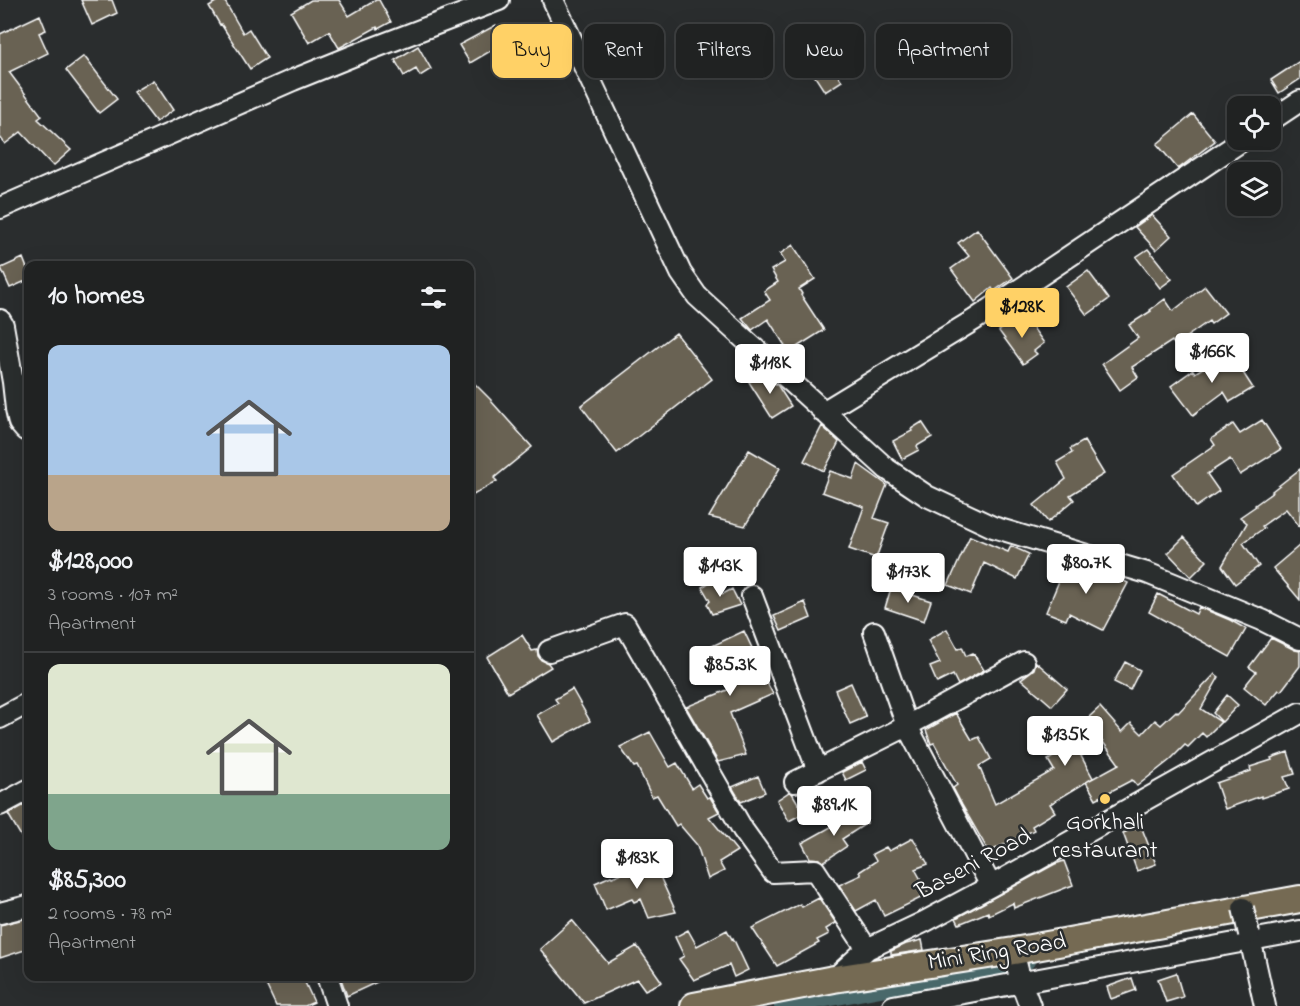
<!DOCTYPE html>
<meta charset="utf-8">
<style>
body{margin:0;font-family:"Indie Flower",sans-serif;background:#282a2a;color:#f1f3f6;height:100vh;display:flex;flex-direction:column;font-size:22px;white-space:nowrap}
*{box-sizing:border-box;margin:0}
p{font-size:20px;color:#a2a4a5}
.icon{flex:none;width:33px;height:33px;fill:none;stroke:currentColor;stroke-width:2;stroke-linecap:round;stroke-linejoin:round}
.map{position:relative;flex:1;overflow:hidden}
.side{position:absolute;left:24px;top:261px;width:450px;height:720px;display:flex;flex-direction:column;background:#202222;border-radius:12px;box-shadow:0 6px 24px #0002,0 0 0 2px #3d3f40}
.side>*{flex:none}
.hud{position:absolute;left:492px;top:24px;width:570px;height:54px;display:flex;gap:12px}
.tools{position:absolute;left:1227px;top:96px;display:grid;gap:12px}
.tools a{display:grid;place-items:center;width:54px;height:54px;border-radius:12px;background:#202222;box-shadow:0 6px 24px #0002,0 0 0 2px #3d3f40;font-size:30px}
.price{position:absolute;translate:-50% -51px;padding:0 14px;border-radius:6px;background:#fff;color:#222;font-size:20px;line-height:39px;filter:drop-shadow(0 2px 3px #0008)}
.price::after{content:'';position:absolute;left:50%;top:36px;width:18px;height:14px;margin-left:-9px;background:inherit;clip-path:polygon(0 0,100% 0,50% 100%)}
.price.active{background:#ffd166;color:#111}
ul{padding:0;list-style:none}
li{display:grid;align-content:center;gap:12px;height:318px;padding:0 24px}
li+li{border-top:2px solid #3d3f40}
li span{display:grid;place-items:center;height:186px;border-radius:12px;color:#555}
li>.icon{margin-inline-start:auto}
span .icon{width:108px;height:108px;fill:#fffc;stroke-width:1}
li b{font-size:26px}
h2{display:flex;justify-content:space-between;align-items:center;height:72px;padding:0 24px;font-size:26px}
.tag{padding:0 21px;border-radius:12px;background:#202222;box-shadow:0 6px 24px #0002,0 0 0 2px #3d3f40;font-size:21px;line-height:54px}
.tag.active{background:#ffd166;color:#111}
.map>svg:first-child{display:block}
</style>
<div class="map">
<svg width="1300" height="1006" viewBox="0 0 1300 1006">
<rect width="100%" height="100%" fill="#2a2d2e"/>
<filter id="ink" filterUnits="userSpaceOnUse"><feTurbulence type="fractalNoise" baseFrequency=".0167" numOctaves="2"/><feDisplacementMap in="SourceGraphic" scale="12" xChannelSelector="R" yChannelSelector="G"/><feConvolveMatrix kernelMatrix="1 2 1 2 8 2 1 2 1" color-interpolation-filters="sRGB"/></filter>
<g filter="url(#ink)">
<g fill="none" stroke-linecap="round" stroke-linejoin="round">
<path stroke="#48676a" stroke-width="18" d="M783 1006 1026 961"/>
</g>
<path fill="#696252" stroke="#fff" stroke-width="1.5" d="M81 0H112L117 13 92 25Z
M219 0H224L243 33 249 29 267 58 250 69 221 24 220 25 209 6Z
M311 0H339L349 16 376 0H379L391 22 378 29 377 27 339 48 329 31 309 43 291 12Z
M40 15 46 30 39 33 48 53 9 72 42 116 38 119 71 150 53 166 21 132 5 144 0 137V34Z
M496 25 506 42 470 63 459 45Z
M418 46 431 69 420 76 416 69 404 76 395 60Z
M84 56 117 99 99 113 66 70Z
M828 61 842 81 825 92 812 72Z
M1300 61V79L1279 93 1271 80Z
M153 80 173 110 156 122 133 92Z
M1193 114 1215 141 1178 169 1157 144Z
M1152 215 1171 236 1156 250 1135 227Z
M977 229 1013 278 994 291 992 288 975 302 951 269 969 256 958 243Z
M793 245 815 279 799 289 802 294 801 295 824 330 789 352 768 319 752 330 742 318 770 300 764 291 778 282 771 270 785 262 780 254Z
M1148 249 1172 279 1160 288 1136 257Z
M23 258 28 271V280L10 288 1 268Z
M1088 271 1109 299 1087 315 1066 287Z
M1205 286 1226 313 1211 324 1209 321 1175 345 1172 341 1132 367 1138 377 1120 390 1102 364 1138 338 1129 325 1151 311 1150 310 1165 299 1173 311Z
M1023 314 1044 343 1034 351 1037 354 1023 364 999 331Z
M676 333 712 379 617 453 581 406Z
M1229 351 1253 388 1230 402 1224 392 1193 415 1171 386 1193 370 1195 373Z
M763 373 778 386 791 406 772 418 749 382Z
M470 379 491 400V401L532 447 494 478 497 481 470 497Z
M1262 420 1281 449 1240 475 1230 459 1207 474 1219 491 1196 507 1173 474 1215 445 1211 439 1233 424 1240 434Z
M922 422 932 437 917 446 919 450 902 459 893 441 912 431 911 429Z
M822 426 839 442 824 471 804 461Z
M1084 441 1104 474 1070 495 1074 500 1048 522 1034 505 1066 479 1057 462 1072 453 1070 449Z
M749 450 780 468 745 526 709 517Z
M858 464 887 485 874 518 889 523 876 558 849 549 864 507 822 492 830 471 853 479Z
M1300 469V527L1286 509 1262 526 1264 528 1243 543 1259 566 1235 584 1222 566 1247 523 1240 517 1256 506 1255 505 1273 492 1272 491Z
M970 536 1008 552 1011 546 1029 554 1017 579 984 563 971 594 948 585Z
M1184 537 1207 561 1191 577 1168 553Z
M1300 545V600L1273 568Z
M1067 562 1112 575 1128 583 1103 630 1069 613 1066 620 1046 612Z
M715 579 723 594 732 589 740 605 712 614 707 604 710 601 702 587Z
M891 588 931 601 924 621 885 608Z
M1158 594 1196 614 1199 607 1230 620 1246 629 1230 657 1149 612Z
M805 602 811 618 781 631 774 616Z
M947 629 958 649 962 647 966 656 973 653 984 670 958 685 953 675 937 683 930 667 940 663 928 640Z
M744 631 760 665 758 666 773 694 730 713 746 755 718 762 686 707 732 688 712 646Z
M522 635 532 651 537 650 538 656 541 660 548 663 551 667 508 693 487 657Z
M1271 638 1295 650 1300 651V666L1281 691 1279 690 1266 705 1244 687 1256 672 1249 667Z
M1036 662 1067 689 1052 706 1021 679 1034 669Z
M1125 662 1140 670 1130 690 1114 682Z
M1215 674 1219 677 1201 709 1221 722 1206 737 1202 733 1188 747 1185 745 1170 760 1137 786 1132 780 1096 799 1086 782 1119 764 1103 742 1081 756 1093 778 1050 804 1055 812 1032 826 1034 830 989 852 962 805 953 788 957 785 934 743 931 744 926 730 956 713 972 740 979 737 991 759 979 766 995 804 1054 770 1048 760 1077 742V741L1094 730 1091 727 1096 724 1089 717 1100 707 1122 732 1131 723 1142 734 1155 720 1161 725 1176 711 1178 713Z
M851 683 866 717 850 724 835 690Z
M572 689 590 721 553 742 537 715 558 703 555 699Z
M1227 695 1238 705 1222 722 1213 713Z
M650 732 670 767 677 763 692 788 698 784 707 798 710 797 719 812 709 817 737 851 719 862 724 871 708 879 697 845 679 824 676 826 657 795 652 797 637 766 634 767 620 747Z
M1288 752 1295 774 1284 777 1289 789 1261 798V796L1225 809 1216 783 1251 771 1250 767 1272 760 1271 758Z
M862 762 866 770 846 780 842 772Z
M758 776 765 792 741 802 732 787Z
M789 792 792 793 804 813 789 821 777 800Z
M28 803V848L8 814Z
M858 806 867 823 842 839 847 846 823 862 820 859 810 858 802 843 847 818 845 815Z
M1141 826 1156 864 1137 871 1123 833Z
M913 838 928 864 915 869 929 894 884 916 876 900 856 911 839 885 861 875 859 872 876 861 872 854 886 847 889 851Z
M653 861 676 912 649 918 641 899 634 902 632 899 606 910 595 883 611 876 612 877 632 869V870Z
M1064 861 1073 885 1014 908 1013 903 989 915 988 912 959 924 956 918 1055 864Z
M819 898 836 923 826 929 829 934 817 940 819 943 777 966 752 928 800 904 802 907Z
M28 918V949L0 958V925Z
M572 920 608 963 637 946 662 982 645 990 637 979 584 1003 540 949Z
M688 930 697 946 727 930 732 939 733 938 748 970 734 977 729 965 694 980 679 959 684 956 675 937Z
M922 940 924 950 891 955V951L906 944Z
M1176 973 1183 997 1166 1002 1158 979Z
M262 976H302L314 1002 305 1006H276Z
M340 976H390L347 996Z
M1132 978 1136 990 1111 999 1107 987Z"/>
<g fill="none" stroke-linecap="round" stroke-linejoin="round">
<g stroke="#fff" stroke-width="24">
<path id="minor" d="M553 0 681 273 697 296 887 469 927 496 993 527 1147 573 1262 620 1300 639
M1270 121 1300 101
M0 208 293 80 355 55 499 0
M0 320 3 325 13 382 16 409 19 423 25 430 28 431
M823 412 974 320 1243 140
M752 596 818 771
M874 632 907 726 991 886
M549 651 625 624 743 830 773 872 815 870 867 949
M0 718 28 703
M795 782 907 726 1024 662
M0 805 28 790
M0 913 28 906
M1249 934 1265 1006
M1014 951H1013L1021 982 1030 1006
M327 976 337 1006
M834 979 867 949 924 922 991 886 1300 713
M893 1006 1300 931"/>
</g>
<g stroke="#fff" stroke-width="30">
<path id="major" d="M694 1006 834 979 1014 951 1300 899"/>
</g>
<use href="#minor" stroke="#2a2d2e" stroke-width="20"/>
<use href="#major" stroke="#746b52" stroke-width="26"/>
<g stroke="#fff" stroke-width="24" stroke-linecap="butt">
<path id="minor-bridge" d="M1243 908 1249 934"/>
</g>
<use href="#minor-bridge" stroke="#2a2d2e" stroke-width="20"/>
</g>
</g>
<circle fill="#ffd166" stroke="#2a2d2e" stroke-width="2" cx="1105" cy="799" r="6"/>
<g text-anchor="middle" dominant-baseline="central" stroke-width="5" stroke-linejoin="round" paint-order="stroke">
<g font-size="24" fill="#fff" stroke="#2a2d2e">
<text x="1105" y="823">Gorkhali<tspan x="1105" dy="28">restaurant</tspan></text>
</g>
<g font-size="24" fill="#fff" stroke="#2a2d2e">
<text transform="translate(974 865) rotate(-28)">Baseni Road</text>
<text transform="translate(997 953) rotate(-9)">Mini Ring Road</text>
</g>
</g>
</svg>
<div class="tools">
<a><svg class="icon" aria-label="locate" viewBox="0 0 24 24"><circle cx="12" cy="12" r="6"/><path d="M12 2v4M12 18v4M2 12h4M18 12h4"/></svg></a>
<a><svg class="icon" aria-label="layers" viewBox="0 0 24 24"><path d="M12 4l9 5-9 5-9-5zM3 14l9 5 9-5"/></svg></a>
</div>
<b class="price active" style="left:1022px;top:339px">$128K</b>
<b class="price" style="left:1212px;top:384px">$166K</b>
<b class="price" style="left:770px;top:395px">$118K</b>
<b class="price" style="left:1086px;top:595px">$80.7K</b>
<b class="price" style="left:720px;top:598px">$143K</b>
<b class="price" style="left:908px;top:604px">$173K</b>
<b class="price" style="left:730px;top:697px">$85.3K</b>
<b class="price" style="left:1065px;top:767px">$135K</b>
<b class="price" style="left:834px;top:837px">$89.1K</b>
<b class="price" style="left:637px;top:890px">$183K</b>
<div class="hud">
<a class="tag active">Buy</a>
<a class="tag">Rent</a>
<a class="tag">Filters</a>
<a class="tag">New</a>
<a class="tag">Apartment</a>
</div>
<section class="side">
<h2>10 homes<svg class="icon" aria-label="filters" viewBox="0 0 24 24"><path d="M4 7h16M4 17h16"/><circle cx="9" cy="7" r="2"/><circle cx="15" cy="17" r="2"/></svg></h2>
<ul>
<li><span style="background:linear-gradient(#a9c7e8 70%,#b9a48a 0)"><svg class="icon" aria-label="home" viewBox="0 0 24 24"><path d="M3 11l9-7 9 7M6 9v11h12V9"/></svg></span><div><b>$128,000</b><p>3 rooms · 107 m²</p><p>Apartment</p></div></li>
<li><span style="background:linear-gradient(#dfe7d0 70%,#7fa58c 0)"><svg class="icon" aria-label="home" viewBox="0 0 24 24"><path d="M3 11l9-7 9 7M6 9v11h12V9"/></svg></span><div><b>$85,300</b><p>2 rooms · 78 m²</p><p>Apartment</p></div></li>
</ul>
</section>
</div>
